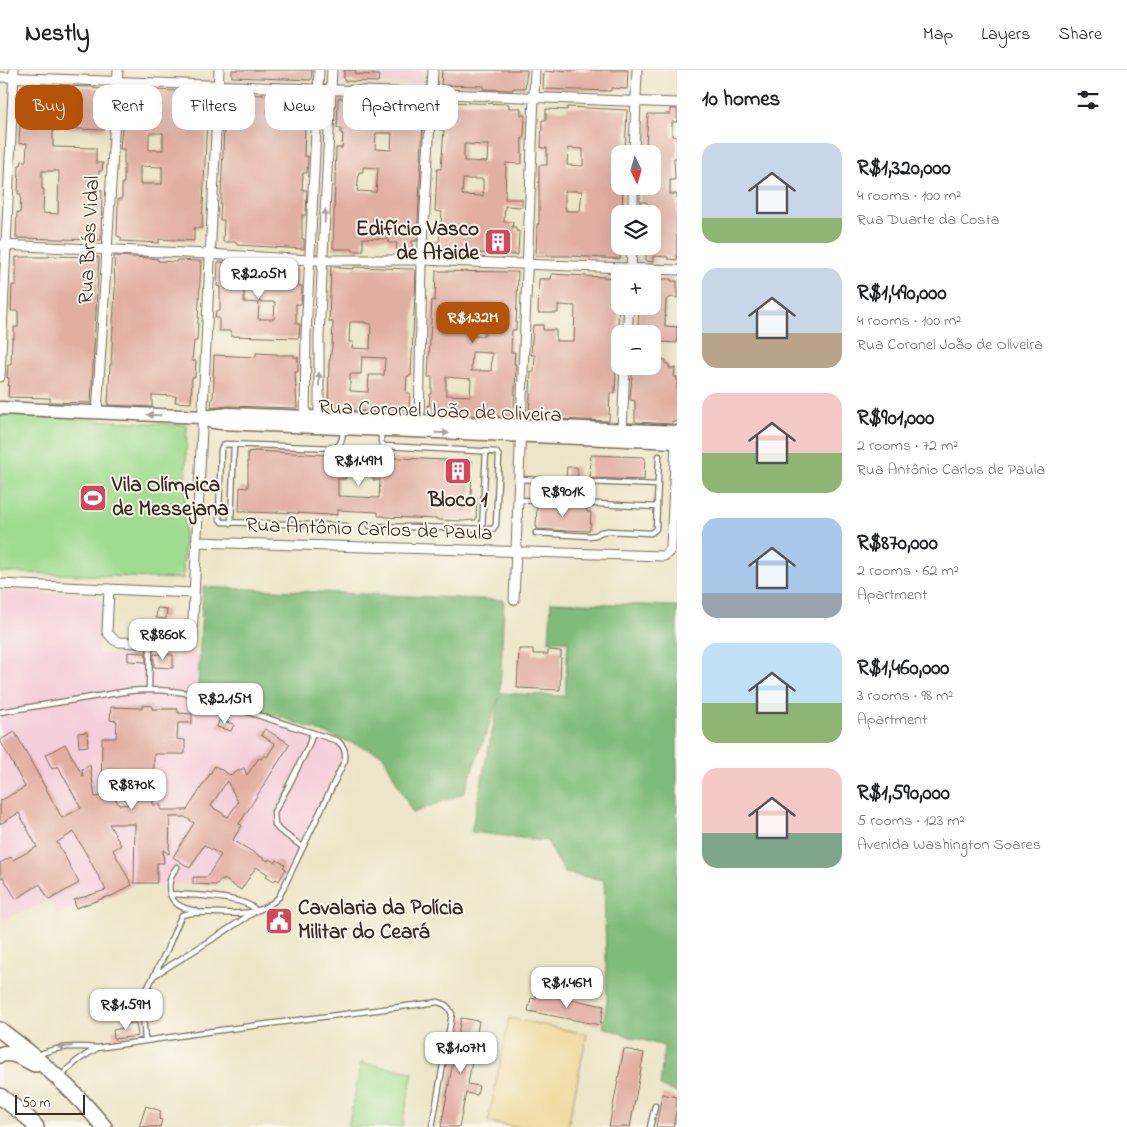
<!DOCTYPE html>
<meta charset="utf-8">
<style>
body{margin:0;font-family:"Indie Flower",sans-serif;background:#f2f2f2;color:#202124;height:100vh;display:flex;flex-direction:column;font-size:19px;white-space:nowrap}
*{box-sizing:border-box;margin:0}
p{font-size:16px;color:#757577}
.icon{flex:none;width:28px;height:28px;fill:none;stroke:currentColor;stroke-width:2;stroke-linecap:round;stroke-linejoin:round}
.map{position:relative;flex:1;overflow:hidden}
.sheet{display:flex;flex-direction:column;background:#fff;width:450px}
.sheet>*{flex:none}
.top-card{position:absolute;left:15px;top:15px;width:475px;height:45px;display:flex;gap:10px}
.needle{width:32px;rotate:175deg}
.buttons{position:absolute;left:611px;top:75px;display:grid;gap:10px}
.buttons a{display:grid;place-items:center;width:50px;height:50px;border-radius:10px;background:#fff;box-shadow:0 5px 20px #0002;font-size:25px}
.scale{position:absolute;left:15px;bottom:12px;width:70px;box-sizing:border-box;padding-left:5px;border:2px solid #3b2a1e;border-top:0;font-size:14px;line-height:18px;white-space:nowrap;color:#3b2a1e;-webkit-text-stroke:4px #fbf7ec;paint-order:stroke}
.price{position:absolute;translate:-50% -42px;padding:0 11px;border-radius:10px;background:#fff;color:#222;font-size:16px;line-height:32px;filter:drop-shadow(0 1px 2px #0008)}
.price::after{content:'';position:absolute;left:50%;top:30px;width:15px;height:11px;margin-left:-8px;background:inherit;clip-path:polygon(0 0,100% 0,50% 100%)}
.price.current{background:#b45309;color:#fff}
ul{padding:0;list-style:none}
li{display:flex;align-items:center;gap:15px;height:125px;padding:0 25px}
li span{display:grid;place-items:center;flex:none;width:140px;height:100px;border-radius:15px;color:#555}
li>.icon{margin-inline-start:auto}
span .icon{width:60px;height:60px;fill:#fffc;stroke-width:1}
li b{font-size:21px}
h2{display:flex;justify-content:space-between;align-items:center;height:60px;padding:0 25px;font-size:21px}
.tag{padding:0 18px;border-radius:15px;background:#fff;box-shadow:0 5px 20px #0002;font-size:18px;line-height:45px}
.tag.current{background:#b45309;color:#fff}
header{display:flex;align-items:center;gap:30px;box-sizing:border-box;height:70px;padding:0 25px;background:#fff;border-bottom:1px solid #e0e0e0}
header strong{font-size:24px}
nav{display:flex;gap:28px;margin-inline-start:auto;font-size:18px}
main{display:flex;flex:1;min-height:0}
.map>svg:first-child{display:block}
</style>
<header>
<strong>Nestly</strong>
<nav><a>Map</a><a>Layers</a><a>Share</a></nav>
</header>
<main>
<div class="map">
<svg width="677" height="1057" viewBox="0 0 677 1057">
<rect width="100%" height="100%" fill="#fbf7ec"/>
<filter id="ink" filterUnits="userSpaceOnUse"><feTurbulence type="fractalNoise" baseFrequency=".02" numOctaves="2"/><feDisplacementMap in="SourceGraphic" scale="10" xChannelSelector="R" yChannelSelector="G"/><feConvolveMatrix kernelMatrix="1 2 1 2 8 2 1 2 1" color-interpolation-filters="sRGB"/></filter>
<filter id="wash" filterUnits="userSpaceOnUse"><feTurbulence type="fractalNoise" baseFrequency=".0096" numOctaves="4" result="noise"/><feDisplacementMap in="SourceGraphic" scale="20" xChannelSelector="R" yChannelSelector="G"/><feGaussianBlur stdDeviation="1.12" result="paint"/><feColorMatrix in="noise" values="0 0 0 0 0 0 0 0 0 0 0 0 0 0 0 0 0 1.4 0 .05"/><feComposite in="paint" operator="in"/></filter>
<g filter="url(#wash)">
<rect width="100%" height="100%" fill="#ece5c7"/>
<path fill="#f5cfdb" d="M341 0H424L423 14 339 12Z
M0 521 93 525 102 530 99 584 127 585 128 582 199 584 198 617 340 675 342 682 341 688 282 812 254 799 242 820 223 808 218 815 136 814 113 826 56 845 50 831 24 843 23 841 4 850 0 844Z"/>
<path fill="#9fdb90" stroke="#6d8257" d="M0 345 187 355 183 509 0 502Z
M361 993 413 1002 402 1057H348Z"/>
<path fill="#7fbb7a" stroke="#5d724c" d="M203 517 504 530 500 623 565 626 568 571H549L551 532 677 536V1023L660 1016 664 976 631 967 603 957 607 929 604 810 565 803 547 771 471 762 499 628 464 723 413 743 382 684 198 617Z"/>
<path fill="#eeda9e" stroke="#94825e" d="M509 948 587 964 568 1057H514L488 1052Z"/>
<g id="blocks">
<path fill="#e1afa2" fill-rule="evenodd" d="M232 0H312L311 10 232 7Z
M344 0H356L355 4 379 5 378 12 344 11Z
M442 0H527L525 18H513V20L483 19 484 16 441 15Z
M555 0 576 1V0H628L627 19 611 18V21L543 19 544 1 555 2Z
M28 15 41 16V18H55V16L93 17V18L106 19 105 60 53 58V77L96 78V93H103L102 101H99V120H102L101 170 16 168 17 142 20 143 21 124H18L19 95H21L22 91H26L27 73 19 74 21 30 27 31ZM42 101H59L58 144 43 143 44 119H42Z
M124 19 178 21 177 37H192L193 22 207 23 208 26 202 158H194V171L159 169V173L121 171V167L117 166 118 129H122V113H124V79H120L124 34H123ZM149 63H163V80H149ZM140 96 162 97V114H140Z
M228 24 268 25 267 50 285 51 286 30H306L304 86H308L307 103H303L302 120H307L306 145H302V169H304V179L237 175V172H223L224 150H220L225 33 228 34Z
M338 28 416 30V32L424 33 417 171H412V181L396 180 397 173H388L389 169 363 168V181H353V179H334L333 177 336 78H342L343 64H341V58H337ZM376 63H392L391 80 375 79ZM363 97 378 98 376 122 357 121 359 102H363Z
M440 32 509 34V38H521V45H525L524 68H522V94L506 93 505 129H522V137L505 136 504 152H513L512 157H516V161H519L518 185 476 183V186L432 184 433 172H439L442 142 435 141 437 99H441L444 60H439ZM464 74 488 75 487 92 464 91ZM463 109H483V126L462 125Z
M567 37 627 40 625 84H620V119H623L622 140H620V189L571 186H536L537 154H539V95H547V78H541L542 50H546V39L567 40ZM568 78 583 79V96L567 95ZM565 121H582L580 141H566V138H565Z
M670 39H677V52H672V66L677 67V88H674L675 110H670V124H677V190L668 189V187L653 186V192L646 191V176H652V144H647V132H640V122L645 123V116H652V84H644V76H646L648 44H670Z
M49 186 99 187 91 333 50 332V328L8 327 9 308H7L8 295H11L12 268H14V257H18V241H11L12 215H16V187H49Z
M114 186 150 188 158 189V191L176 192 177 190 201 191 197 271H194L192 291H196L195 307H192L191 333 175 332 176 326 152 325V337L108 335 110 295H111L115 218Z
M218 192 286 195V198H298V216H302L301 234H296V254H300L299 268 231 266V261H219V248H215L216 241H220V217L217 216ZM244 215 260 216 259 232H275L274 249H258L259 233 244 232Z
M331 196 339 197V198L354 199V197L410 199H414L416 202 411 306H407L406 323H410L409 340 382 339V342L328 340 329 290H330L332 277 333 252H329ZM350 252H365V253L371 254 370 279 352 278 353 272H349ZM362 287 385 288 384 305H369L368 322 350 321V304H361Z
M436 201 518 202 516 260H512L511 282H515L514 294H516L514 347 427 343V335L429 336 430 324H432V307H428L432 230 435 231ZM471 249 485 250 484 266H470ZM472 282 492 283 491 301H471ZM446 307 471 309 470 326 446 325Z
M552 204 620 208 615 323H610L609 351 529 348 531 302H534L535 285H531L533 255H543V260H556V271H574L575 236 558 235V243H538L539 209H551Z
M652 209H671V211H677V228L672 227 666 230 665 256 677 257V273L660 272 659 289 666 290V294H669V298H675L674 307H677V352L672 351V354L635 352V331L630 330 632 305H633L632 296H652V264H638V254L639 238H652Z
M256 283 277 284V285H294V287H298V302H295L297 338 228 336 211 338 212 328H213L214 306H213L214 285 256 287Z
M255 381 346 386 345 409H338V426L379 428 380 410H373L374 387 472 391 471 427H477L476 450 462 451 438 450V449L385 447V446H378V442L337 440V445L330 444V445L277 442V443L246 442 247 441H239L240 417 248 418V382Z
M592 385 643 387 645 388 644 410 590 408 591 386Z
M567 397H577L578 403 577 407H566Z
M537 435 586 437 587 442H591L590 460 588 461 568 460V461L537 459V457H536Z
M157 538 167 539 166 549 156 548Z
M519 579H533V584H548V580L561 581 560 620 517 618Z
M128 582 146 583V592L128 591Z
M154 584 173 585V598L154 597Z
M142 635 152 636V639H178V643L192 644V653H178L177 669 185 670V684H154V704H158V715H154L153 735H161V740H187L215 696 230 705 244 698 247 705 259 688 261 689 264 685 267 687 275 674 261 665 265 659 290 674 239 754 242 755 233 770 268 791 269 789 275 793 277 790 285 795 283 797 286 799 279 811 276 809 274 811 266 806 268 804 256 797 241 820 224 809 223 811 220 810 217 815 193 814V807H207L221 785 204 775 190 798 173 787 194 753 185 747H170L169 784 163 780 164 793H157V813H134L135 754H109L121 775 113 780 132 815 110 827V826L76 838 74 830 106 820 74 762 57 772 79 813 49 830 40 814 16 829 3 807 0 808V793L11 787 13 790 37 777 19 743 0 754V731L25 717 0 670 15 662 62 748 81 738 58 696 52 699 45 685 65 674 83 706 82 699 90 695 95 727 101 726 102 668H116L117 651 110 650 111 637 142 638ZM131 707V734L119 735 110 719ZM227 711 238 732 228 747 211 736Z
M219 650 234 654 231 661 217 657Z
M87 662 88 676 79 677 78 663Z
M537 922 604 936 600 955 528 941 531 928 536 929Z
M461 948 479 951 468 1014 479 1016 477 1025 466 1023 459 1057H441Z
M136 953 138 966 114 969 113 960 124 958 123 954Z
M624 979 644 983 630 1057H609Z
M662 1024 677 1027V1037L673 1057H656Z
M146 1036 161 1041 159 1049 162 1050 160 1057H139Z"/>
</g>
</g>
<g filter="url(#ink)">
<use href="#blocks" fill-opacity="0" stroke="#796b59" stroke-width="1"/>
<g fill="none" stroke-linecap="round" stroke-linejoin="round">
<g stroke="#796b59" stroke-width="7">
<path id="lane" d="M343 360C342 368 343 373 335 378L225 374 223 376 221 379 219 448 222 452 346 456
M518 409 658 415
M519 430 657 437
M231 453 234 374
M370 456 493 459 496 455 499 386 496 382 384 376 381 372V361
M482 459 486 382
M536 463 589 466 596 465 601 462 608 461 651 463 656 459 659 386
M149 619 150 573
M0 642 129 621C150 619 170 620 192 624L338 671C344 677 346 681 345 690L279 827C250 856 216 836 182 845L179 851 166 882 146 921 143 943 145 971
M303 777 279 760 275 755 274 742 288 717 308 677 313 663
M177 797C169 806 166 821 174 831 179 838 189 839 196 841
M155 905 219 865 256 841C248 826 187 825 170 824
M38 985C58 976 76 976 97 978L206 962 438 932C446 934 449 937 452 944L432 1057
M61 1007C71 994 82 987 96 979
M650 1057 655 1036"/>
</g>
<g stroke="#796b59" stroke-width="11">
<path id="street" d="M0 7 677 33
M634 84 637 0
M633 144V116
M0 175 209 184 310 190H422L677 200
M631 204 632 176
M627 264 629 236
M0 307 14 0
M97 343 118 0
M305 352 306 265 319 0
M319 352V266L332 0
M419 357 422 190 433 0
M622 360 625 296
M196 472 664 486 668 483 671 478 676 372
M0 514 193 523
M109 519 107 562 114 570 119 572 185 575 192 569 219 0
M514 530 535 0"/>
</g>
<g stroke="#796b59" stroke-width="15">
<path id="secondary" d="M0 338 203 347 228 344 419 351 677 362
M209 351 221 353 677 372"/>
</g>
<g stroke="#796b59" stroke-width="18">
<path id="highway" d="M0 960C38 988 74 1020 104 1057
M0 985C11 980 24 989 35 994
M0 1026 27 1047 36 1057"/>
</g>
<use href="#lane" stroke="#fff" stroke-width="4.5"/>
<use href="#street" stroke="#fff" stroke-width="9"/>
<use href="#secondary" stroke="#fff" stroke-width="12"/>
<use href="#highway" stroke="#fff" stroke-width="15"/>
</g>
<defs><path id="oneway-solid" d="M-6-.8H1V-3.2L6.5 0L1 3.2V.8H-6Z" transform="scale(1.25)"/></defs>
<g fill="#a79f9a">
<use href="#oneway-solid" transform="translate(325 146) rotate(-87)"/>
<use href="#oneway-solid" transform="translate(319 309) rotate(-90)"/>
<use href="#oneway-solid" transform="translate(154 345) rotate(-178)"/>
<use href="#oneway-solid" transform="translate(442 363) rotate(2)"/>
<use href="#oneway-solid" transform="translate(65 977) rotate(175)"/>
</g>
</g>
<defs>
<g id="building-square" transform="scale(1.4375)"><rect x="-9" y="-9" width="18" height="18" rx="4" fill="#d1495b" stroke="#fbf7ec"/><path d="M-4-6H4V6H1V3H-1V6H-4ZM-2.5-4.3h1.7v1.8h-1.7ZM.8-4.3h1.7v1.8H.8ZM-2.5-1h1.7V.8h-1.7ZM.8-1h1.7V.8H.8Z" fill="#fff"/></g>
<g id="stadium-square" transform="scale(1.4375)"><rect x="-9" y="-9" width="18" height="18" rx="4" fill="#d1495b" stroke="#fbf7ec"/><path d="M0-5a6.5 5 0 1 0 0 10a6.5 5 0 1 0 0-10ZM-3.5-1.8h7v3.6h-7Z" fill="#fff"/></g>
<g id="civic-square" transform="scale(1.4375)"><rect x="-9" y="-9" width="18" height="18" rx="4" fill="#d1495b" stroke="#fbf7ec"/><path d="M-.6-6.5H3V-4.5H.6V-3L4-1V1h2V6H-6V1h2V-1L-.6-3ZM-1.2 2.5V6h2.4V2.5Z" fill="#fff"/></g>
</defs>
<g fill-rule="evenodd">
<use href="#building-square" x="498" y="172"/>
<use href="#building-square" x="458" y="401"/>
<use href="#stadium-square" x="93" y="428"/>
<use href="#civic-square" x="279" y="851"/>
</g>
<g text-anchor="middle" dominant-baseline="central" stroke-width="4" stroke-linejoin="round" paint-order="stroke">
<g font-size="21" font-weight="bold" fill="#3b2a1e" stroke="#fbf7ec" text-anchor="start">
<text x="479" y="160" text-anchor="end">Edifício Vasco<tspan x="479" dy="24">de Ataide</tspan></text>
<text x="112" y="416">Vila Olímpica<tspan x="112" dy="24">de Messejana</tspan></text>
<text x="458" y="431" text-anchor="middle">Bloco 1</text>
<text x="298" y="839">Cavalaria da Polícia<tspan x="298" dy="24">Militar do Ceará</tspan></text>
</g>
<g font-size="21" fill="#3b2a1e" stroke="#fbf7ec">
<text transform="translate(90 170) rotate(-87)">Rua Brás Vidal</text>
<text transform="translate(440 342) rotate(2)">Rua Coronel João de Oliveira</text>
<text transform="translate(369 460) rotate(2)">Rua Antônio Carlos de Paula</text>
</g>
</g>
</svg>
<div class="buttons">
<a><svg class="needle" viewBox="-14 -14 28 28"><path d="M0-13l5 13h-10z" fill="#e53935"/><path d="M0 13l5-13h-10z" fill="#757577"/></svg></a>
<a><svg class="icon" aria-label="layers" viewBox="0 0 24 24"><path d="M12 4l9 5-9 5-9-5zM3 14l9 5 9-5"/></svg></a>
<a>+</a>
<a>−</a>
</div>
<div class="scale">50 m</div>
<b class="price" style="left:259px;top:230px">R$2.05M</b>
<b class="price current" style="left:473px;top:274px">R$1.32M</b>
<b class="price" style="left:359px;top:417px">R$1.49M</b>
<b class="price" style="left:563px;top:448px">R$901K</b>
<b class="price" style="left:163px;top:591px">R$860K</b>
<b class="price" style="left:225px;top:655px">R$2.15M</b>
<b class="price" style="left:132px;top:741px">R$870K</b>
<b class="price" style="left:567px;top:939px">R$1.46M</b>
<b class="price" style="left:126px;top:961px">R$1.59M</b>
<b class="price" style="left:461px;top:1004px">R$1.07M</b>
<div class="top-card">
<a class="tag current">Buy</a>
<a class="tag">Rent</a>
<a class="tag">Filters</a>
<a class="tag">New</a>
<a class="tag">Apartment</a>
</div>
</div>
<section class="sheet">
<h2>10 homes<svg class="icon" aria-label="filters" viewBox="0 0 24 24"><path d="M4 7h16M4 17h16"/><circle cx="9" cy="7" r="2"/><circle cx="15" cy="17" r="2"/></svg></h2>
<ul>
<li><span style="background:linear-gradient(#c9d6e8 75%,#8fb573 0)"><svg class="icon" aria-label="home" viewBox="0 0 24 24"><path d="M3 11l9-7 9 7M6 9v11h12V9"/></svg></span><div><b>R$1,320,000</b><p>4 rooms · 100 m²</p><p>Rua Duarte da Costa</p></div></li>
<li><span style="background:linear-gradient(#c9d6e8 65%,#b9a48a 0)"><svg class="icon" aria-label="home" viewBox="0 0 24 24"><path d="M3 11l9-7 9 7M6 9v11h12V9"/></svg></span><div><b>R$1,490,000</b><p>4 rooms · 100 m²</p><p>Rua Coronel João de Oliveira</p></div></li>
<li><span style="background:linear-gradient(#f6c9c9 60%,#8fb573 0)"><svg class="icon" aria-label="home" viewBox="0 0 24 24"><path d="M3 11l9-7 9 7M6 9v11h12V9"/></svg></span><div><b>R$901,000</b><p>2 rooms · 72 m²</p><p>Rua Antônio Carlos de Paula</p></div></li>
<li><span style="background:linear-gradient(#a9c7e8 75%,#9aa5b1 0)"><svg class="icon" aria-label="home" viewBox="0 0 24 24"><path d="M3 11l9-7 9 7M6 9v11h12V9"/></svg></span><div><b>R$870,000</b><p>2 rooms · 62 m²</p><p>Apartment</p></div></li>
<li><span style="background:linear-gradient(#bfe0f5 60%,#8fb573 0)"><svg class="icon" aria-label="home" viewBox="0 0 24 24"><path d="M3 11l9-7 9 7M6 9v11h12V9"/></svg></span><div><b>R$1,460,000</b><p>3 rooms · 98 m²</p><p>Apartment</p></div></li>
<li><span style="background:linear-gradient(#f6c9c9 65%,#7fa58c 0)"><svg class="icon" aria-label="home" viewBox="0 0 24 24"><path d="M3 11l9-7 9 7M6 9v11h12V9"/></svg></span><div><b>R$1,590,000</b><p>5 rooms · 123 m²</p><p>Avenida Washington Soares</p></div></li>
</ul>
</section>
</main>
